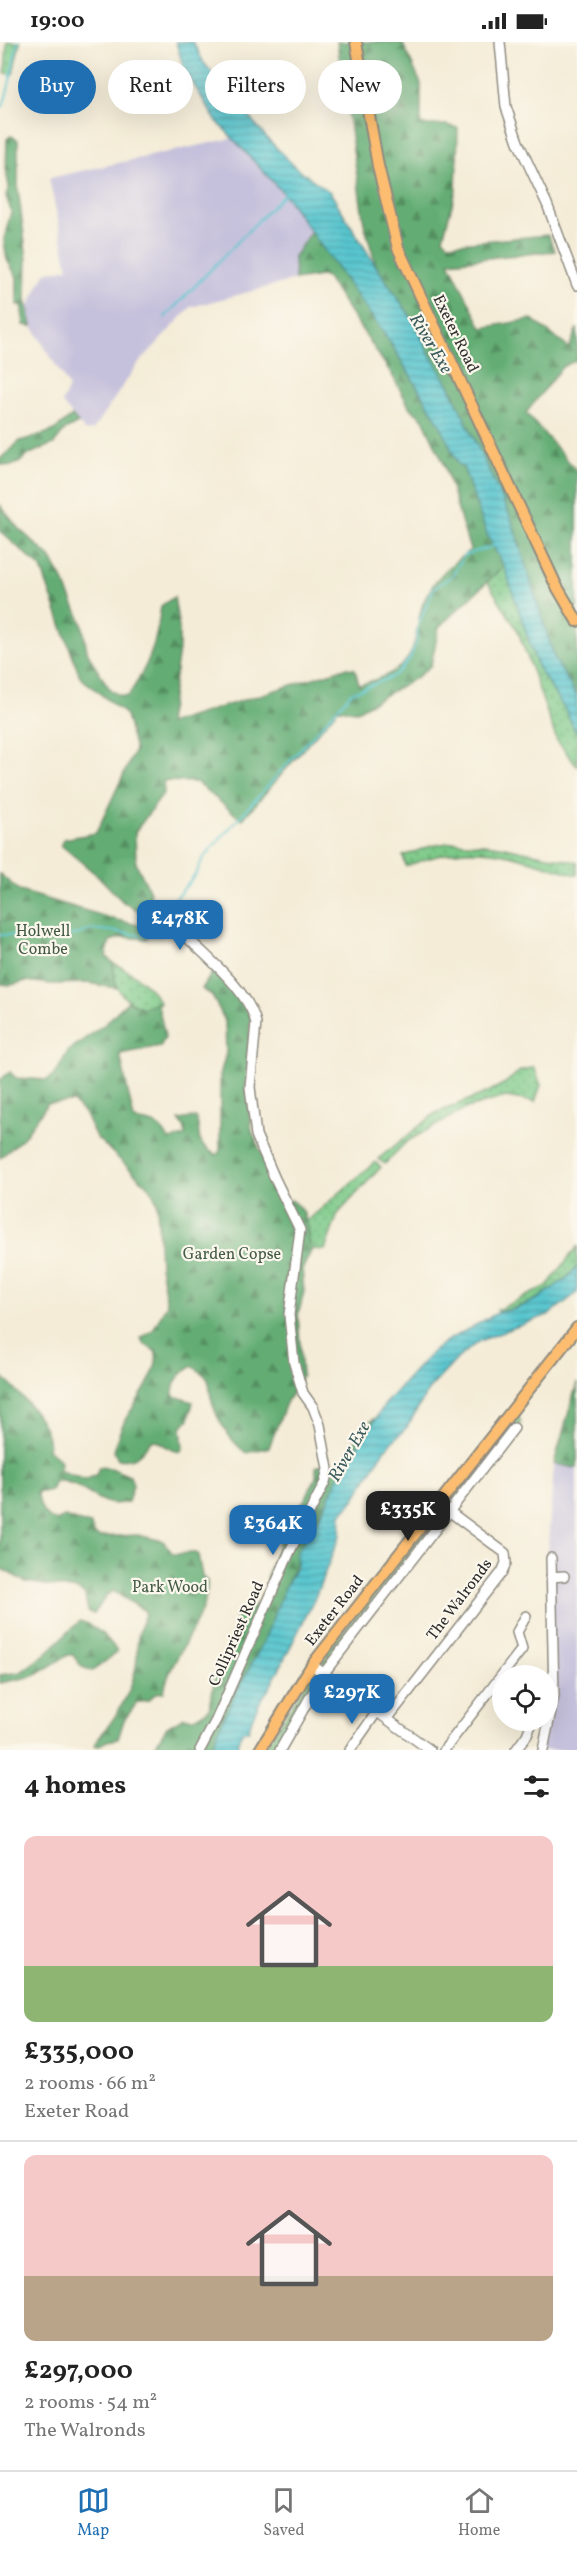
<!DOCTYPE html>
<meta charset="utf-8">
<style>
body{margin:0;font-family:Vollkorn,serif;background:#f2f2f2;color:#222;height:100vh;display:flex;flex-direction:column;font-size:22px;white-space:nowrap}
*{box-sizing:border-box;margin:0}
p{font-size:20px;color:#767676}
.icon{flex:none;width:33px;height:33px;fill:none;stroke:currentColor;stroke-width:2;stroke-linecap:round;stroke-linejoin:round}
.map{position:relative;height:1708px;overflow:hidden}
.drawer{display:flex;flex-direction:column;background:#fff;flex:1}
.drawer>*{flex:none}
.banner{position:absolute;left:18px;top:18px;width:542px;height:54px;display:flex;gap:12px}
.controls{position:absolute;left:492px;top:1623px;display:grid;gap:12px}
.controls a{display:grid;place-items:center;width:66px;height:66px;border-radius:50%;background:#fff;box-shadow:0 6px 24px #0002;font-size:30px}
.price{position:absolute;translate:-50% -51px;padding:0 14px;border-radius:12px;background:#1f6fb2;color:#fff;font-size:20px;line-height:39px;filter:drop-shadow(0 2px 3px #0008)}
.price::after{content:'';position:absolute;left:50%;top:36px;width:18px;height:14px;margin-left:-9px;background:inherit;clip-path:polygon(0 0,100% 0,50% 100%)}
.price.on{background:#222;color:#fff}
ul{padding:0;list-style:none}
li{display:grid;align-content:center;gap:12px;height:318px;padding:0 24px}
li+li{border-top:2px solid #e0e0e0}
li span{display:grid;place-items:center;height:186px;border-radius:12px;color:#555}
li>.icon{margin-inline-start:auto}
span .icon{width:108px;height:108px;fill:#fffc;stroke-width:1}
li b{font-size:26px}
h2{display:flex;justify-content:space-between;align-items:center;height:72px;padding:0 24px;font-size:26px}
.pill{padding:0 21px;border-radius:27px;background:#fff;box-shadow:0 6px 24px #0002;font-size:21px;line-height:54px}
.pill.on{background:#1f6fb2;color:#fff}
.status{display:flex;justify-content:space-between;align-items:center;height:42px;padding:0 30px;background:#fff;direction:ltr}
.status svg{height:16px;fill:currentColor}
.dock{display:flex;justify-content:space-around;align-items:center;height:84px;border-top:2px solid #e0e0e0;background:#fff;font-size:16px;color:#767676}
.dock a{display:grid;justify-items:center;gap:3px}
.dock .on{color:#1f6fb2}
.map>svg:first-child{display:block}
</style>
<div class="status"><b>19:00</b><svg viewBox="0 0 49 12"><path d="M0 12V9h3v3zM5 12V6h3v6zM10 12V3h3v9zM15 12V0h3v12zM26 1h20v11H26zM47 4h2v5h-2z"/></svg></div>
<div class="map">
<svg width="577" height="1708" viewBox="0 0 577 1708">
<defs>
<pattern id="grass-dots" width="8" height="8" patternUnits="userSpaceOnUse" patternTransform="scale(1.5)"><rect width="8" height="8" fill="#7bc988"/><path d="M2 2h.1M6 6h.1" fill="none" stroke="#65a36f" stroke-width="1.8" stroke-linecap="round"/></pattern>
<pattern id="forest-firs" width="22" height="20" patternUnits="userSpaceOnUse" patternTransform="scale(1.5)"><rect width="22" height="20" fill="#64ad74"/><path d="M5 1l3.5 6h-7zM16 11l3.5 6h-7z" fill="#538d5f"/></pattern>
<pattern id="water-rules" width="6" height="5" patternUnits="userSpaceOnUse" patternTransform="scale(1.5)"><rect width="6" height="5" fill="#59c6cf"/><path d="M0 2.5h6" fill="none" stroke="#4aa1a8"/></pattern>
</defs>
<rect width="100%" height="100%" fill="#fbf7ec"/>
<filter id="ink" filterUnits="userSpaceOnUse"><feTurbulence type="fractalNoise" baseFrequency=".0167" numOctaves="2"/><feDisplacementMap in="SourceGraphic" scale="12" xChannelSelector="R" yChannelSelector="G"/><feConvolveMatrix kernelMatrix="1 2 1 2 8 2 1 2 1" color-interpolation-filters="sRGB"/></filter>
<filter id="wash" filterUnits="userSpaceOnUse"><feTurbulence type="fractalNoise" baseFrequency=".008" numOctaves="4" result="noise"/><feDisplacementMap in="SourceGraphic" scale="24" xChannelSelector="R" yChannelSelector="G"/><feGaussianBlur stdDeviation="1.35" result="paint"/><feColorMatrix in="noise" values="0 0 0 0 0 0 0 0 0 0 0 0 0 0 0 0 0 1.4 0 .05"/><feComposite in="paint" operator="in"/></filter>
<g filter="url(#wash)">
<rect width="100%" height="100%" fill="#f4ecd7"/>
<path fill="#c5c0db" d="M233 96 284 152 312 188 294 215 295 238 191 265 137 323 93 388 85 389 62 361 69 345 32 284 28 266 45 231 68 226 49 136Z
M554 1422 577 1426V1708H539L549 1652 547 1517Z"/>
<path fill="url(#grass-dots)" stroke="#537a5a" stroke-width="1.5" d="M7 0H20L13 32 5 31Z
M504 524 538 626 566 669 577 693V724L557 699 518 589 487 539Z
M454 800 495 803 577 820V833C541 823 502 806 464 809 444 811 425 817 406 824L403 814 430 804Z
M113 921C133 931 149 941 160 961L156 960 143 966C117 955 116 947 113 921Z
M534 1025 541 1043 535 1060 506 1055 467 1066 406 1100 385 1122 378 1117 436 1071 488 1050 505 1041 520 1029Z
M375 1120 381 1125 338 1172 325 1208 312 1207 308 1198 307 1179Z
M577 1205V1225C556 1248 529 1264 499 1270L497 1268 547 1244Z
M517 1370 521 1381 448 1462 447 1457Z
M437 1470 443 1471 324 1625 322 1618 329 1614 326 1611Z
M311 1633H319L277 1708H264Z"/>
<path fill="url(#forest-firs)" stroke="#486c50" stroke-width="1.5" d="M337 0H402L421 42V83H446L458 86 456 148 443 196 449 202 548 193 555 209 449 220 482 286 532 277 569 306 577 286V318L562 325 526 371 577 429V654L555 618 511 476 493 436 449 343 430 313 413 278 376 224 364 181Z
M11 94 18 98V146L27 217 26 257 32 284 24 283 21 262 17 263V235L7 218 4 198 11 169 6 154 9 144 6 130 7 97Z
M312 188 390 300 440 382 458 421 463 425 488 495 504 524 439 585 431 623 416 636 357 669 338 667 242 778 196 740 163 739 164 751 135 790 136 821 150 850 153 877 123 860 99 835 61 803 64 797 96 791 135 708 126 673 80 635 41 526 0 489V463L18 486 49 514 61 534 82 581 87 609 96 626 111 649 121 654H128C150 621 156 603 161 564L174 555 179 586V608L168 682 345 626 355 627 359 643C379 637 403 630 412 609 418 594 417 575 424 559 435 535 449 524 470 508L444 422 423 377 410 366 391 331 327 236 321 234 295 238 294 215Z
M72 374 78 381 65 388 54 402 27 413 20 420 11 424 0 422V417L20 399 53 389Z
M0 832 20 849 117 878 147 885V897L123 895 110 899 106 914 113 921 116 946 88 941 51 942 26 939 11 943 0 942Z
M213 929 234 949 251 975 246 1046 252 1089 283 1161 291 1158C314 1173 302 1186 312 1207L302 1228 304 1250 298 1273 302 1334 286 1361 269 1405 246 1411C228 1397 216 1376 211 1355 209 1348 211 1342 207 1336 203 1330 198 1328 192 1324 181 1330 171 1341 174 1354L193 1360 189 1377 181 1385 183 1406 180 1410 172 1408 156 1398 150 1399C141 1412 135 1420 118 1417L114 1410C116 1398 120 1388 125 1378 134 1363 163 1326 155 1309L144 1302 141 1296 153 1288 167 1262 160 1224 157 1160 150 1146 96 1095 84 1071 73 1060 48 1061 23 1096 0 1116V1038L10 1030 16 1036 47 1038 56 1031 68 1009 105 982 128 959 143 966 157 960C158 962 165 993 165 996 164 999 161 1001 161 1004L120 1012 134 1078C152 1081 160 1080 169 1098L185 1094V1086L179 1078 196 1075C203 1098 192 1098 216 1113L220 1109V1033L226 1011 225 979 212 953 202 947Z
M0 1332C15 1349 54 1382 48 1407L61 1419 59 1428 85 1438 96 1433 99 1425 111 1426 130 1434 133 1443 128 1460C121 1461 115 1463 108 1461 91 1456 73 1437 55 1439L51 1448 37 1451C40 1464 43 1476 57 1479L64 1475 91 1483 94 1492 99 1495 138 1493 163 1499 173 1512 195 1511 198 1513 202 1534 207 1539C210 1574 169 1616 164 1650L156 1651 149 1658 137 1661 124 1678 118 1697 107 1699 98 1704 95 1703 97 1698C114 1678 132 1651 136 1624 138 1614 136 1601 139 1591 141 1583 144 1578 145 1569L113 1549 107 1553 94 1572 88 1570 85 1553 78 1548 26 1540 0 1526Z
M577 1341V1426L554 1422Z
M373 1377H377L359 1402 306 1496 263 1601 228 1666 210 1708H152L167 1685 184 1675C196 1678 201 1673 210 1666L215 1633 222 1617 230 1611 232 1605 231 1595 237 1581 235 1572C258 1565 260 1562 268 1540L266 1536 288 1476 304 1459 316 1435V1425L323 1422 331 1424 345 1418 358 1393Z
M80 1579C94 1583 110 1597 117 1610L93 1629 82 1625 73 1613H68L34 1634 0 1641V1633L21 1630 45 1612Z"/>
<path fill="url(#water-rules)" stroke="#42787d" stroke-width="1.5" d="M176 0H193L204 21 266 95 295 125 330 150 376 224 413 278 430 313 449 343 511 476 555 618 577 654V693L566 669 538 626 504 524 488 495 463 425 458 422 440 382 390 300 284 152 215 77 184 27Z
M577 1225V1251L550 1272 479 1299 458 1316 429 1347 407 1385 384 1408 354 1458 341 1472 340 1493 314 1558 269 1647C261 1656 251 1675 249 1688L242 1689 237 1708H210L228 1666 263 1601 283 1550 297 1523 296 1511 323 1469 341 1429 388 1358 431 1311 445 1300 499 1270 515 1267 537 1257 567 1236Z"/>
<g fill="none" stroke-linecap="round" stroke-linejoin="round">
<path stroke="#59c6cf" stroke-width="2" d="M0 65 3 64C11 43 12 22 18 0
M165 275 284 152
M184 883 174 871 176 856 195 833 204 815 351 651 391 635 398 630 410 616 416 601 418 583 433 547 453 533 464 513 494 504
M0 893H77C100 878 145 903 173 890"/>
</g>
</g>
<g filter="url(#ink)">
<g fill="none" stroke-linecap="round" stroke-linejoin="round">
<g stroke="#908c81" stroke-width="12">
<path id="minor" d="M500 0 506 65 518 100 547 162 577 243
M166 876C192 902 248 945 256 981L250 1045 256 1093 275 1137 300 1188 289 1273 294 1321 303 1351 313 1365 320 1383 328 1427 325 1440 291 1507 216 1678 200 1708
M551 1535 564 1534
M312 1623 430 1708
M388 1676 502 1530 506 1521 505 1511 446 1467
M280 1708 324 1631 514 1386
M350 1708 376 1671
M444 1708 522 1607 517 1590 526 1574
M516 1708 527 1693 533 1678
M543 1708 554 1654 551 1516"/>
</g>
<g stroke="#908c81" stroke-width="14">
<path id="major" d="M356 0 378 124 398 206 556 543 577 579
M260 1708 312 1623 577 1286"/>
</g>
<use href="#minor" stroke="#fff" stroke-width="9"/>
<use href="#major" stroke="#fcbd6f" stroke-width="10"/>
</g>
</g>
<g text-anchor="middle" dominant-baseline="central" stroke-width="4.5" stroke-linejoin="round" paint-order="stroke">
<g font-size="16" fill="#2b2b2b" stroke="#fbf7ec">
<text transform="translate(455 292) rotate(64)">Exeter Road</text>
<text transform="translate(460 1558) rotate(-53)">The Walronds</text>
<text transform="translate(335 1569) rotate(-52)">Exeter Road</text>
<text transform="translate(237 1592) rotate(-66)">Collipriest Road</text>
</g>
<g font-size="16" fill="#435a47" stroke="#fbf7ec">
<text x="43" y="890">Holwell<tspan x="43" dy="18">Combe</tspan></text>
<text x="232" y="1213">Garden Copse</text>
<text x="170" y="1546">Park Wood</text>
</g>
<g font-size="18" font-style="italic" fill="#395a5c" stroke="#fbf7ec">
<text transform="translate(430 302) rotate(59)">River Exe</text>
<text transform="translate(350 1410) rotate(-60)">River Exe</text>
</g>
</g>
</svg>
<div class="controls">
<a><svg class="icon" aria-label="locate" viewBox="0 0 24 24"><circle cx="12" cy="12" r="6"/><path d="M12 2v4M12 18v4M2 12h4M18 12h4"/></svg></a>
</div>
<b class="price" style="left:180px;top:909px">£478K</b>
<b class="price on" style="left:408px;top:1500px">£335K</b>
<b class="price" style="left:273px;top:1514px">£364K</b>
<b class="price" style="left:352px;top:1683px">£297K</b>
<div class="banner">
<a class="pill on">Buy</a>
<a class="pill">Rent</a>
<a class="pill">Filters</a>
<a class="pill">New</a>
</div>
</div>
<section class="drawer">
<h2>4 homes<svg class="icon" aria-label="filters" viewBox="0 0 24 24"><path d="M4 7h16M4 17h16"/><circle cx="9" cy="7" r="2"/><circle cx="15" cy="17" r="2"/></svg></h2>
<ul>
<li><span style="background:linear-gradient(#f6c9c9 70%,#8fb573 0)"><svg class="icon" aria-label="home" viewBox="0 0 24 24"><path d="M3 11l9-7 9 7M6 9v11h12V9"/></svg></span><div><b>£335,000</b><p>2 rooms · 66 m²</p><p>Exeter Road</p></div></li>
<li><span style="background:linear-gradient(#f6c9c9 65%,#b9a48a 0)"><svg class="icon" aria-label="home" viewBox="0 0 24 24"><path d="M3 11l9-7 9 7M6 9v11h12V9"/></svg></span><div><b>£297,000</b><p>2 rooms · 54 m²</p><p>The Walronds</p></div></li>
</ul>
</section>
<nav class="dock">
<a class="on"><svg class="icon" aria-label="map" viewBox="0 0 24 24"><path d="M3 6l6-2 6 2 6-2v14l-6 2-6-2-6 2zM9 4v14M15 6v14"/></svg>Map</a>
<a><svg class="icon" aria-label="saved" viewBox="0 0 24 24"><path d="M7 4h10v16l-5-4-5 4z"/></svg>Saved</a>
<a><svg class="icon" aria-label="home" viewBox="0 0 24 24"><path d="M3 11l9-7 9 7M6 9v11h12V9"/></svg>Home</a>
</nav>
